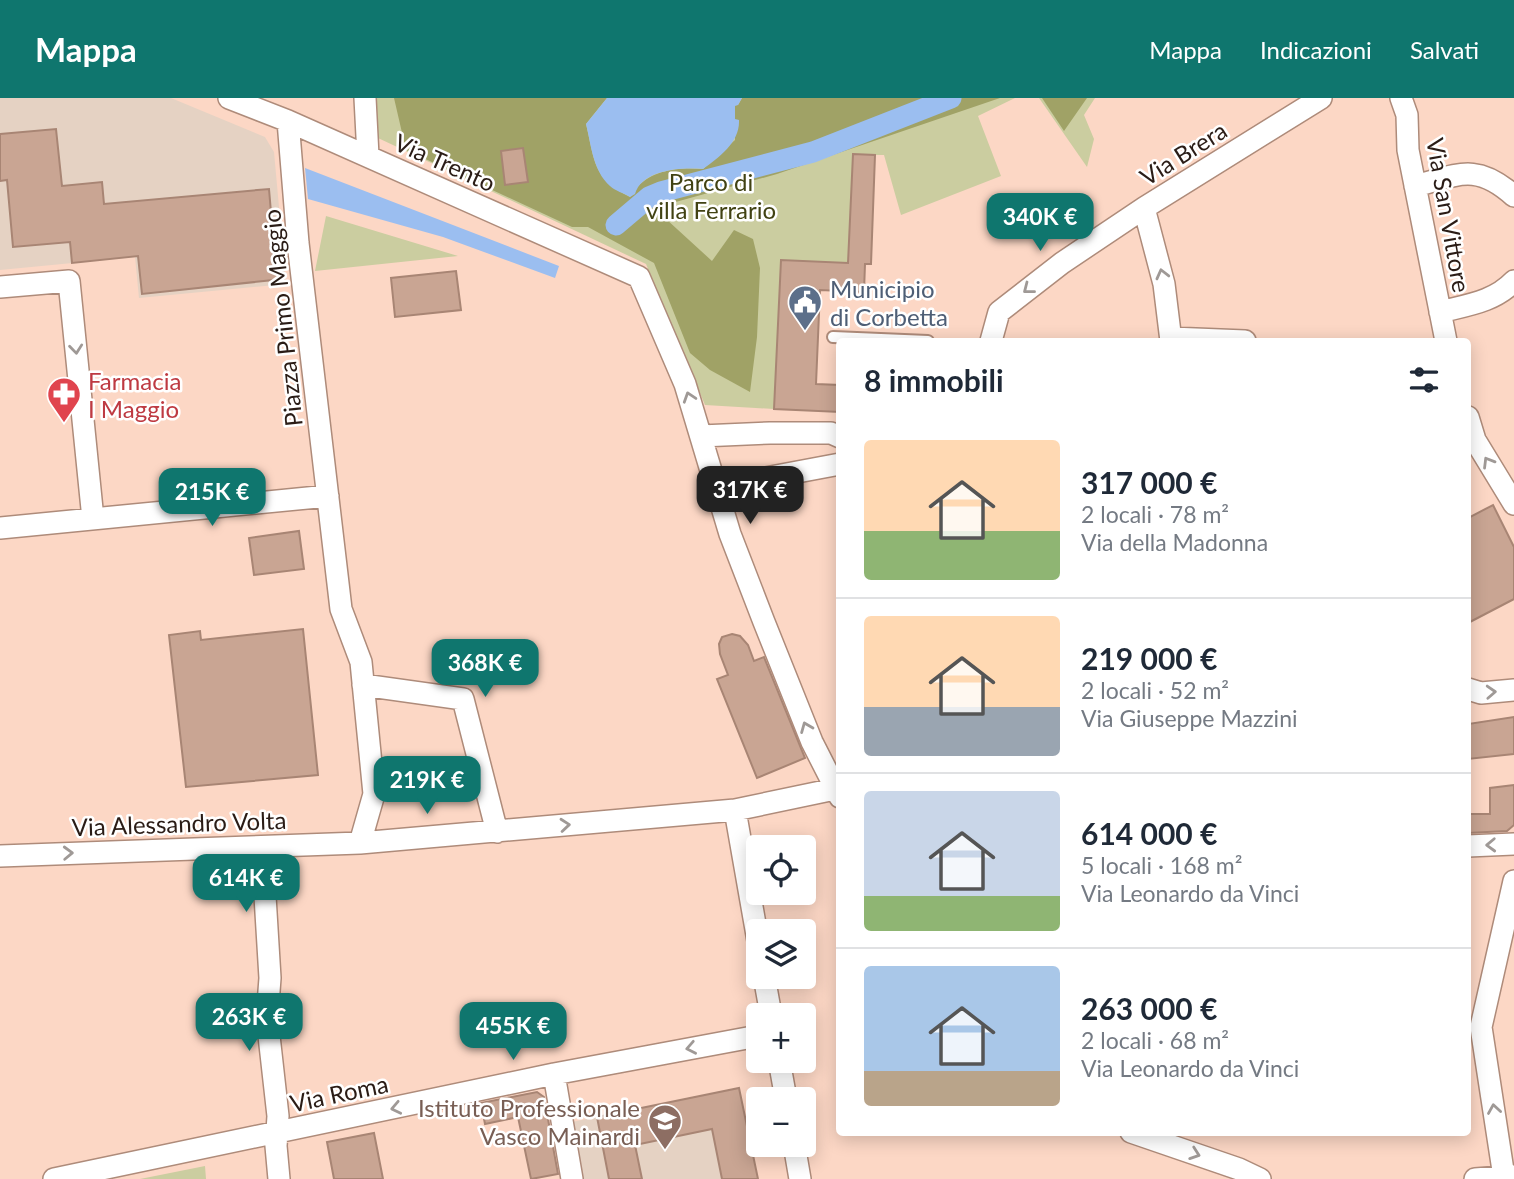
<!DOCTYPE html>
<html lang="it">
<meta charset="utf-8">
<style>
body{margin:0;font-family:Lato,sans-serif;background:#f2f2f3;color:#1f2937;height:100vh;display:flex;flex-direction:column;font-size:26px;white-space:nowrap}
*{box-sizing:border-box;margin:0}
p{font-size:23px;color:#747a83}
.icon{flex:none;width:38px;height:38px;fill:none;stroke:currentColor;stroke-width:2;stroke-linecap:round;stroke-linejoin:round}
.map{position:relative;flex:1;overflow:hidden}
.side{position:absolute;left:836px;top:240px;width:635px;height:798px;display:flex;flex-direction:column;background:#fff;border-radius:7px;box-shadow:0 4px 18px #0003}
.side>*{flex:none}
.tools{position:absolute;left:746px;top:737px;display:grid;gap:14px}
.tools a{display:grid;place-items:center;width:70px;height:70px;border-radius:7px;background:#fff;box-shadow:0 4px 18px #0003;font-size:35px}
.price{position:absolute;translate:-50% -60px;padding:0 16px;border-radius:14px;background:#0f766e;color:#fff;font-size:23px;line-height:46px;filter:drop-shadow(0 2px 4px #0008)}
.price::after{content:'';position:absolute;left:50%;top:42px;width:21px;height:16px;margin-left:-10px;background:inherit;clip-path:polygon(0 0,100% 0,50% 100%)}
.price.current{background:#222;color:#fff}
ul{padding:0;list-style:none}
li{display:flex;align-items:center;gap:21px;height:175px;padding:0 28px}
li+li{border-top:2px solid #e0e1e3}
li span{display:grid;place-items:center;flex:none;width:196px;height:140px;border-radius:7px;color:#555}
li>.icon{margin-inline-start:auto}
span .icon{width:84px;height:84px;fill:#fffc;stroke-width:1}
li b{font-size:30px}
h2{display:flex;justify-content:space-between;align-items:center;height:84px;padding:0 28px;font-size:30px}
header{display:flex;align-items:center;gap:42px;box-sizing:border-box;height:98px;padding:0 35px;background:#0f766e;color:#fff}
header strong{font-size:33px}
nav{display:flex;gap:38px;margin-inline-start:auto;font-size:24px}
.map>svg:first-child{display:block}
</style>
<header>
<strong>Mappa</strong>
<nav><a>Mappa</a><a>Indicazioni</a><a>Salvati</a></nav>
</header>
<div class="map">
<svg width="1514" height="1081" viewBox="0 0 1514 1081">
<rect width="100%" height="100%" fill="#fcd7c5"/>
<path fill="#e5d2c3" d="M0 0H171L265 39 274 54 286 186 139 200 135 159 0 172Z
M739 990 758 1081H584L572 1024Z"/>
<path fill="#cbcda0" d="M376 0H1015L978 18 1001 78 901 117 884 57H853L848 166 781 163 774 311 705 307 646 166 378 40Z
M1039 0H1095L1084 17 1094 41 1087 69Z
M326 118 458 158 315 173Z
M205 1068 206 1081H140Z"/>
<path fill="#a0a266" d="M394 0H607L586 26C595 63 592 80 630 99 633 96 634 92 637 89 654 71 681 69 703 71L735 42V7H738L742 0H1000L777 76 654 110 712 163 734 132 753 141 760 170 757 239 750 294 710 272 690 255 654 165 588 129H572L406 52Z
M1042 0H1087L1064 33Z"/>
<path fill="#9bbef0" d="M607 0H742L738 7 735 8V21L739 22C740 44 720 59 703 71 683 69 642 71 635 96L630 99C624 95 615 93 610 88 593 73 591 46 586 26Z
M305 70 559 168 555 180 443 139 308 101Z"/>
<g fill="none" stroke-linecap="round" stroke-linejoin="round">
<path stroke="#9bbef0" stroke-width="21" d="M616 127 649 99 661 94 813 54 951 0"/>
</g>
<path fill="#c9a593" stroke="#a88574" stroke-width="2" d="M56 31 62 88 102 84 104 106 269 91 273 138 279 137 283 181 142 196 138 158 72 165 70 144 13 149 7 82 0 83V36Z
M523 50 528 84 505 87 501 53Z
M853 56 875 57 871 166H865L864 194 820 192 816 286 840 287V314L774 311 781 162 848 165Z
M456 173 461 212 395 219 391 180Z
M1493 407 1514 449V501L1468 525V420Z
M299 433 304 471 254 477 249 440Z
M303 531 318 677 186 689 169 537 200 533 201 542Z
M732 536 740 538 748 547 754 563 764 559 805 660 757 680 717 581 728 577 720 556 719 546 722 539Z
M1514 619V656L1468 661V626Z
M1514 687V727L1507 733 1468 735V716H1490V690Z
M739 990 758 1081H722L712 1031 635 1047 642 1081H609L597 1019Z
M537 994 544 999 558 1076 531 1081 518 1019 485 1026 481 1005Z
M374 1035 383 1081H334L327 1044Z"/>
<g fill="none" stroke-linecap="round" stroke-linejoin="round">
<g stroke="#ae8b7a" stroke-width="14">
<path id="service" d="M833 239 928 243"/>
</g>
<g stroke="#ae8b7a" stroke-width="24">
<path id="minor" d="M229 0 288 23 639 179 685 286 730 436 764 524 812 644 840 699
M365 0 368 58
M1401 0 1407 17 1408 52 1446 243
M288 23 298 145 341 511 361 564 374 696 360 745
M1415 88C1458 77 1476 64 1514 98
M1144 110 1164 186 1171 243
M0 189 69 183 93 421
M1440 214C1467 207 1494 204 1514 183
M1171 240 1245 243
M991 243 999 214 1062 165 1144 110 1321 0
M1468 319 1475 342 1514 406
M701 338 770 335H831L840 339
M717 389 840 366
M0 430 328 398
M363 587 463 601 497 734
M1468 591 1481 595 1514 592
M735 712 758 843
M1468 748 1514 746
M262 749 270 880 267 920 278 1018 276 1048 279 1081
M0 758 360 745 735 712 835 691 840 687
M764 878 771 917
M779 962 786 1001
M554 976 572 1081
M1131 1034 1239 1071 1260 1081
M794 1046 800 1081
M1504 1079 1481 929 1514 783
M54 1081 554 976 758 938
M1475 1081 1514 1078"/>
</g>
<use href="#service" stroke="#fff" stroke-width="10"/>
<use href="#minor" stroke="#fff" stroke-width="21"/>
</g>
<defs><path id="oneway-chevron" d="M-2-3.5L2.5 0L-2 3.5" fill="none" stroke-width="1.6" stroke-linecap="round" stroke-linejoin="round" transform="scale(1.75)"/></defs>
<g stroke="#9f9996">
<use href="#oneway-chevron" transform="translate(1162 176) rotate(-104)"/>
<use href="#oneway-chevron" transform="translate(1028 191) rotate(142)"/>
<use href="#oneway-chevron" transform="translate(76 251) rotate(84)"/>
<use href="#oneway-chevron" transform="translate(689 299) rotate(-108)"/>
<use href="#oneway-chevron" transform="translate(1488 364) rotate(-121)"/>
<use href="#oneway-chevron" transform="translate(1491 594) rotate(-3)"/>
<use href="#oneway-chevron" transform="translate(806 629) rotate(-112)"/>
<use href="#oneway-chevron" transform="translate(565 727) rotate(-5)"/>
<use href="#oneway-chevron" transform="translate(1491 747) rotate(178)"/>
<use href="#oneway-chevron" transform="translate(68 755) rotate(-2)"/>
<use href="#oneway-chevron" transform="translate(691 950) rotate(169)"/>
<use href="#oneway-chevron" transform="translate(396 1010) rotate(168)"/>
<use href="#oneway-chevron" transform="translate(1494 1011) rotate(-99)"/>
<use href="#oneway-chevron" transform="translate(1195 1056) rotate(19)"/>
</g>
<defs>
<g id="civic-pin" transform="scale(1.75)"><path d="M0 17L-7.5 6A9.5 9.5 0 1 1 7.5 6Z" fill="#5c6f8a" stroke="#fff"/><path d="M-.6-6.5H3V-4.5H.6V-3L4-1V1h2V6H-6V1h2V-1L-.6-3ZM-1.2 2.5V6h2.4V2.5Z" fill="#fff"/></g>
<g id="pharmacy-pin" transform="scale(1.75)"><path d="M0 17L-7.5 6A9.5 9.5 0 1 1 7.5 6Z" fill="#e0444e" stroke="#fff"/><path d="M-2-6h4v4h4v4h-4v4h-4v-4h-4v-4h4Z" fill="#fff"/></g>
<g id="school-pin" transform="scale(1.75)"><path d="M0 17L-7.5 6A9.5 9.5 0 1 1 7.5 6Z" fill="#8d6e63" stroke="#fff"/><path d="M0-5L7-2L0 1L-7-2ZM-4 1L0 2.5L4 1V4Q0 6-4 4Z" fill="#fff"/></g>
</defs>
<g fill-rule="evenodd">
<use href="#civic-pin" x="805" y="204"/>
<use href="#pharmacy-pin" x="64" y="296"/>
<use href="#school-pin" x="665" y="1023"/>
</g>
<g text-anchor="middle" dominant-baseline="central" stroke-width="5" stroke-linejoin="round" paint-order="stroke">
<g font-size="24" fill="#2a1c16" stroke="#fff">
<text transform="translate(1183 55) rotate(-32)">Via Brera</text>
<text transform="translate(445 64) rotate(24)">Via Trento</text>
<text transform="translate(1449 117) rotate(80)">Via San Vittore</text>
<text transform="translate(282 220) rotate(-96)">Piazza Primo Maggio</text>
<text transform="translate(179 725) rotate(-2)">Via Alessandro Volta</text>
<text transform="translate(339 995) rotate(-12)">Via Roma</text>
</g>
<g font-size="24" fill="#414213" stroke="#fff">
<text x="711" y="83">Parco di<tspan x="711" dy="28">villa Ferrario</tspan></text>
</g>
<g font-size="24" fill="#4e5e75" stroke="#fff" text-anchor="start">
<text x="830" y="190">Municipio<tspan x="830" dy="28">di Corbetta</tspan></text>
</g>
<g font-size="24" fill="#be3a42" stroke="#fff" text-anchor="start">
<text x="88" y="282">Farmacia<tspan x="88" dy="28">I Maggio</tspan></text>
</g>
<g font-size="24" fill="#785e54" stroke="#fff" text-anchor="end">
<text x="640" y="1009">Istituto Professionale<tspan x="640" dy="28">Vasco Mainardi</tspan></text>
</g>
</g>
</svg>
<div class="tools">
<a><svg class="icon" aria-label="locate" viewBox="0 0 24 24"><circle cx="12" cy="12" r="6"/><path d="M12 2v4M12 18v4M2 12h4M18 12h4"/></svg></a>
<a><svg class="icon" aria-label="layers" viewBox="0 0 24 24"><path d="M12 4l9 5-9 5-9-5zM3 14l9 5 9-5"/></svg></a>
<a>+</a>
<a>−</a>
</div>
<b class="price" style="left:1040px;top:155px">340K €</b>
<b class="price current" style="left:750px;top:428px">317K €</b>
<b class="price" style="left:212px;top:430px">215K €</b>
<b class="price" style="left:485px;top:601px">368K €</b>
<b class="price" style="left:427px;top:718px">219K €</b>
<b class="price" style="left:246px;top:816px">614K €</b>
<b class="price" style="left:249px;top:955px">263K €</b>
<b class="price" style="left:513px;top:964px">455K €</b>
<section class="side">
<h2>8 immobili<svg class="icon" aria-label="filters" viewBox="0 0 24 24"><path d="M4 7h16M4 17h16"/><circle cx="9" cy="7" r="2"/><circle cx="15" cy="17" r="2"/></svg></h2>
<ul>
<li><span style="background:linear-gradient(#ffd9b3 65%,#8fb573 0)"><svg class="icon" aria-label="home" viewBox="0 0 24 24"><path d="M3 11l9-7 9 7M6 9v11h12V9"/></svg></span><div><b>317 000 €</b><p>2 locali · 78 m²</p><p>Via della Madonna</p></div></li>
<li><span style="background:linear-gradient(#ffd9b3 65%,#9aa5b1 0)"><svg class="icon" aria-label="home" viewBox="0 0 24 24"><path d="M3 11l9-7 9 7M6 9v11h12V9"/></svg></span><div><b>219 000 €</b><p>2 locali · 52 m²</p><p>Via Giuseppe Mazzini</p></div></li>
<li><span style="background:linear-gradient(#c9d6e8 75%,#8fb573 0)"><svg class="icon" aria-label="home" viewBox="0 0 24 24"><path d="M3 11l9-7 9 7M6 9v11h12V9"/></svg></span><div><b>614 000 €</b><p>5 locali · 168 m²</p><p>Via Leonardo da Vinci</p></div></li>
<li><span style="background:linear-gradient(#a9c7e8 75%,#b9a48a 0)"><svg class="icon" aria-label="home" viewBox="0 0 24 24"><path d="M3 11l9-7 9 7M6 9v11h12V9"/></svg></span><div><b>263 000 €</b><p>2 locali · 68 m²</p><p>Via Leonardo da Vinci</p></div></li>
</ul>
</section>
</div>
